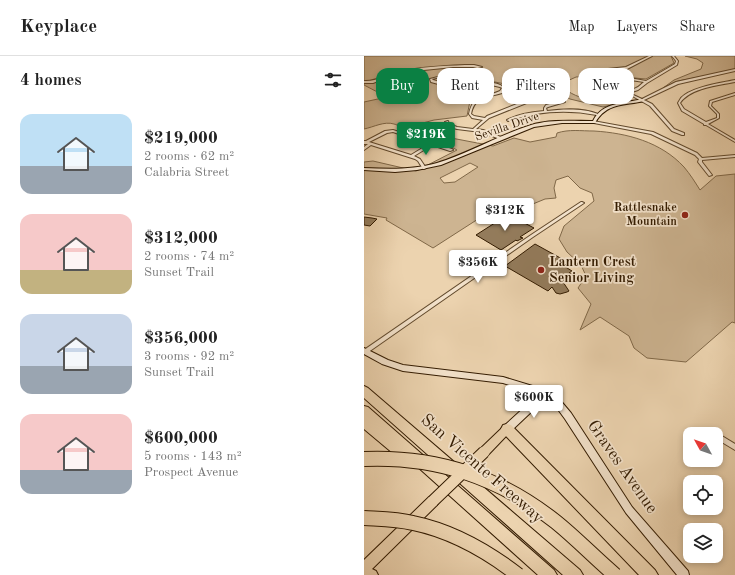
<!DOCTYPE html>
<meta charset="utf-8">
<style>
body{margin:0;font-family:"Old Standard TT",serif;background:#f6f6f6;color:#222;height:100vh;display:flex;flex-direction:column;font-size:15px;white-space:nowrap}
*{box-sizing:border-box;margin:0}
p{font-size:13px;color:#767676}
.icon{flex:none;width:22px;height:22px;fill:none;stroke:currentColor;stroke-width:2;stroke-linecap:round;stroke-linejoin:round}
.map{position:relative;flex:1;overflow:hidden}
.drawer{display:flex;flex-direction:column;background:#fff;width:364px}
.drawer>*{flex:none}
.top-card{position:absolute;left:12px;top:12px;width:299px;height:36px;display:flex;gap:8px}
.needle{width:26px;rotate:310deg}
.tools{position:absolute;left:319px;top:371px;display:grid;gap:8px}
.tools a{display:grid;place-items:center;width:40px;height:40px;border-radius:8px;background:#fff;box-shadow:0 2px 6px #0003;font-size:20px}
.price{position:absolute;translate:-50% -34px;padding:0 9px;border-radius:4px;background:#fff;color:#222;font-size:13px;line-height:26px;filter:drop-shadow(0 1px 2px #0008)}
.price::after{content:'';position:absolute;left:50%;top:24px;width:12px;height:9px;margin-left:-6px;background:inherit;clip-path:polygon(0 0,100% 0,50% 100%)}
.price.on{background:#0b8043;color:#fff}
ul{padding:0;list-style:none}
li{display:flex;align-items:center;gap:12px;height:100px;padding:0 20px}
li span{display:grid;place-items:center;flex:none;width:112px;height:80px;border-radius:12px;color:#555}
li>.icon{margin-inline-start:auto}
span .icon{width:48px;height:48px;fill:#fffc;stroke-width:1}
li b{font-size:17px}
h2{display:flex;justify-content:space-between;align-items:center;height:48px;padding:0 20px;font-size:17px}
.tag{padding:0 14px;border-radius:12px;background:#fff;box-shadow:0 2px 6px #0003;font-size:14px;line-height:36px}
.tag.on{background:#0b8043;color:#fff}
header{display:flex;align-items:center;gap:24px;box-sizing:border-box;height:56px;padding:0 20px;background:#fff;border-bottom:1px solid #e0e0e0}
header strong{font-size:19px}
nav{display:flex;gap:22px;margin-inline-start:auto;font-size:14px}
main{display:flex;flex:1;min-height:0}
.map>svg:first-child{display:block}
</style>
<header>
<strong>Keyplace</strong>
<nav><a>Map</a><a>Layers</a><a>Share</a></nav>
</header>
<main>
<section class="drawer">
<h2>4 homes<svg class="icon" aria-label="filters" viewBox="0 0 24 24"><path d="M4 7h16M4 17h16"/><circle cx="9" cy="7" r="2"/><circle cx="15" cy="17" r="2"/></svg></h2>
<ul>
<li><span style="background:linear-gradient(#bfe0f5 65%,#9aa5b1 0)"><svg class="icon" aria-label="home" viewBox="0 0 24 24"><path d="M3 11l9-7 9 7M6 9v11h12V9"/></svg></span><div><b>$219,000</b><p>2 rooms · 62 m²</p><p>Calabria Street</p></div></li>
<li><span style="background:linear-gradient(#f6c9c9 70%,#c2b280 0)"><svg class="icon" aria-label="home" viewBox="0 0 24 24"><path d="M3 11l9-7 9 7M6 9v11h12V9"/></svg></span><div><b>$312,000</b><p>2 rooms · 74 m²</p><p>Sunset Trail</p></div></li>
<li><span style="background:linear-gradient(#c9d6e8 65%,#9aa5b1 0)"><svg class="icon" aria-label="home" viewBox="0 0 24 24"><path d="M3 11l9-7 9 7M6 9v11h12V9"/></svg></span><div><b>$356,000</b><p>3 rooms · 92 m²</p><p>Sunset Trail</p></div></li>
<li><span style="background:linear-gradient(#f6c9c9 70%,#9aa5b1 0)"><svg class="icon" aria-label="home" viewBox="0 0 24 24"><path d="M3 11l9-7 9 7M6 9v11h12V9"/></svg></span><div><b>$600,000</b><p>5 rooms · 143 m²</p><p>Prospect Avenue</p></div></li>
</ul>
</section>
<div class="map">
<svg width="371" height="519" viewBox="0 0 371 519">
<rect width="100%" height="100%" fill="#ecd3af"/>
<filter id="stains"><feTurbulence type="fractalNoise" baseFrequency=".005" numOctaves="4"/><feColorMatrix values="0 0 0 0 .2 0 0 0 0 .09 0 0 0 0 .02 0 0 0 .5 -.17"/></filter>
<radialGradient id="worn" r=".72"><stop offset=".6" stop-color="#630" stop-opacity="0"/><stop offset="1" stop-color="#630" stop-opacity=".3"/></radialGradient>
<path fill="#cdb491" stroke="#806848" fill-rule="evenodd" d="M0 0H307L310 7 282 23 259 21 243 24 235 20 212 21 201 26 197 30C215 46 238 46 261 46L239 51 206 43 192 36 185 26 141 28 126 25 81 31C89 39 101 38 111 42L106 45 103 60 70 64 55 68 65 75 82 81 129 90 150 82 166 86 192 81 193 77C205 73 217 75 230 75 263 77 297 86 320 111 326 118 331 126 336 134L352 120 371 118V267L368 266 322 306 283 302 270 292 265 280 236 261 216 274 227 248 214 232 222 220 217 209 203 196 195 183 200 170 230 145 228 137 216 132 204 120 192 124 190 132 192 142 181 143 164 150 139 147 69 192 22 164 23 162 0 158V106L9 105 52 115 93 94C79 85 58 86 43 77 39 74 35 69 30 68 20 65 10 71 0 73V46L23 41 0 29ZM106 107 114 111 91 126 80 127 76 122Z
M321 0H371V14L314 25 299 32 310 24 337 13 339 7 333 3Z"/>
<path fill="#937b5b" stroke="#331b00" d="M147 160 170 172 156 181 159 182 153 185 152 184 137 194 112 179 137 163 140 165Z
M0 161 8 162 13 163 6 170 0 169Z
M171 188 200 204 195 207 208 215 205 217 208 218 199 226 205 235 203 236 196 238 192 237 188 231 184 235 141 210Z"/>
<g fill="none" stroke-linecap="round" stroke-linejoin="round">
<g stroke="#61492c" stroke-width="2">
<path id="street" d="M285 0H288L263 13 245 14 244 13 262 11Z
M308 0H310L314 5 313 9 283 27 274 34 265 37 278 43 312 26 371 13V15L314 28 280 44 288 48 310 73 320 77V79H318L308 75 286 50 263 37 234 40 224 37 216 32 215 29 217 28C220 33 228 37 234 38 241 39 265 36 272 32 275 31 277 28 280 26L260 23 246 28 244 27 260 21 282 25 311 8 312 5Z
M101 9H110L118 11 68 23 69 24C76 26 84 30 91 30 104 30 130 21 140 32L138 37C123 42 111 39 107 58L110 60 121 62 123 60 178 38 182 35 184 36 180 40 125 62 112 73 119 74 137 81 138 82 136 83 117 76 93 73 83 70 81 66 84 65 85 68 93 71 109 73 119 64 108 62 105 58C109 38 120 42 136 35L138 32 136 31 123 28 89 32 67 26 66 23 113 11H89L50 15 32 18 9 27H0V25C13 26 20 19 33 16 55 11 78 10 101 9Z
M371 24V26C355 29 326 32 316 47L320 53 342 66 353 62V58L345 50 346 45 371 37V39L348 46 347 50 355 58V62L344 68 371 84V86L342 69H340V68L318 55 314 47C314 47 317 42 317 42 327 31 357 27 371 24Z
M200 44H201V46L184 51 182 52 183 55C198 53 220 52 234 58L233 59C202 53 174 55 144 65L143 64C154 58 168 56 180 55V52L182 49Z
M229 65 289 76 333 97 338 102 371 99V101L338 104V106L348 119 345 120 334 106 335 103 331 99 287 78 230 67 228 66Z
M29 74 88 93 89 94 86 95 68 89 50 100 56 103 62 112 60 113H59L54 105 51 103 7 89 0 94V91L4 88H0V85H2L21 75ZM29 76 65 88 47 99 5 86 23 77Z
M217 146H218L220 147 169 181 3 297 0 298V294L167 179Z
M358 380 371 388V394L356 385 355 383 356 381Z"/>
</g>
<g stroke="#331b00" stroke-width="2">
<path id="secondary" d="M279 43H280V45C260 50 243 46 231 67H198L170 71 77 109 53 114 31 116 0 114V112C25 113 49 114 73 107 105 97 135 79 167 69 186 63 209 65 229 65 238 46 261 47 279 43Z
M0 292 24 304 39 309 139 321 185 335 196 344 207 357 268 451 324 515 325 519H313L262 457 201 363 190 348 182 342 146 376 143 377 140 376 139 373 140 370 175 338 139 327 39 315 18 308 0 298Z"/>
</g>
<g stroke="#331b00" stroke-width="2">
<path id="primary" d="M143 369 146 370 148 373 146 376 124 399 120 401 116 399 115 396 116 393 140 370Z
M69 440 73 441 75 445 73 449 8 513 12 515 14 519H0V504L65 441Z"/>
</g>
<g stroke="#331b00" stroke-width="2">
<path id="highway" d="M0 330 4 332 216 514 219 519H199L0 342Z
M0 350 4 351 190 514 193 519H174L46 404 42 406 37 404 0 373Z
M143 368 147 369 291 514 294 519H275L139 377 137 373 139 369Z"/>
</g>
<use href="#street" fill="#f3e2cb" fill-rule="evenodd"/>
<use href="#secondary" fill="#f3e2cb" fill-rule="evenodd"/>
<use href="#primary" fill="#ecd3af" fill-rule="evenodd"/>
<use href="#highway" fill="#ecd3af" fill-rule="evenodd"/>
<g stroke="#331b00" stroke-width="13" stroke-linecap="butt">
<path id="primary-bridge" d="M69 445 120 396"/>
</g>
<g stroke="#331b00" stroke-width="16" stroke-linecap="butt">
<path id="highway-bridge" d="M0 403C73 400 135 421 192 466 213 483 231 502 251 519
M0 462C17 463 33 463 49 467 88 475 123 495 154 519"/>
</g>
<use href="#primary-bridge" stroke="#ecd3af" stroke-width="11"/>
<use href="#highway-bridge" stroke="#ecd3af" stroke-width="14"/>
</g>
<g fill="#8f2418" stroke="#f3e2cb" stroke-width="1.5">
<circle cx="321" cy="159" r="4"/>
<circle cx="177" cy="214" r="4"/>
</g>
<g text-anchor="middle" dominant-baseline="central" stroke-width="3.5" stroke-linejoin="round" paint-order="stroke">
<g font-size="12" fill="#331b00" stroke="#f3e2cb">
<text transform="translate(143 71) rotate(-19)">Sevilla Drive</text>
</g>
<g font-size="12" font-weight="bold" fill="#331b00" stroke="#f3e2cb" text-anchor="end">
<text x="313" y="152">Rattlesnake<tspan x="313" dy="14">Mountain</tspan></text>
</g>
<g font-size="14" font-weight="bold" fill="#331b00" stroke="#f3e2cb" text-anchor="start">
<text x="185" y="206">Lantern Crest<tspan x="185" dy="16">Senior Living</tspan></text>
</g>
<g font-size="17" fill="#331b00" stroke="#f3e2cb">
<text transform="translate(258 411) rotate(55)">Graves Avenue</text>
<text transform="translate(118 413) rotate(41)">San Vicente Freeway</text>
</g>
</g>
<rect width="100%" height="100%" filter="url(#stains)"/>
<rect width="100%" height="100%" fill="url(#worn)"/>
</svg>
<div class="tools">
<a><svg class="needle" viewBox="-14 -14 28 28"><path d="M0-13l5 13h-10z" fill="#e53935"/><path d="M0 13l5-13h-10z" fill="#767676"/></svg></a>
<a><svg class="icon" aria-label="locate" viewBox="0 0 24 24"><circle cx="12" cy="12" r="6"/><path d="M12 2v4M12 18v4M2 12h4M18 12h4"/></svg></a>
<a><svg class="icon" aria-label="layers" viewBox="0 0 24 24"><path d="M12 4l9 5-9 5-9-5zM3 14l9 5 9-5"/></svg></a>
</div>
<b class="price on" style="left:62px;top:100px">$219K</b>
<b class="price" style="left:141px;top:176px">$312K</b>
<b class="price" style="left:114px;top:228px">$356K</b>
<b class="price" style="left:170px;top:363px">$600K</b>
<div class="top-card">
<a class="tag on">Buy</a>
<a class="tag">Rent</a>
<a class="tag">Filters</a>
<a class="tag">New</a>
</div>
</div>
</main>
